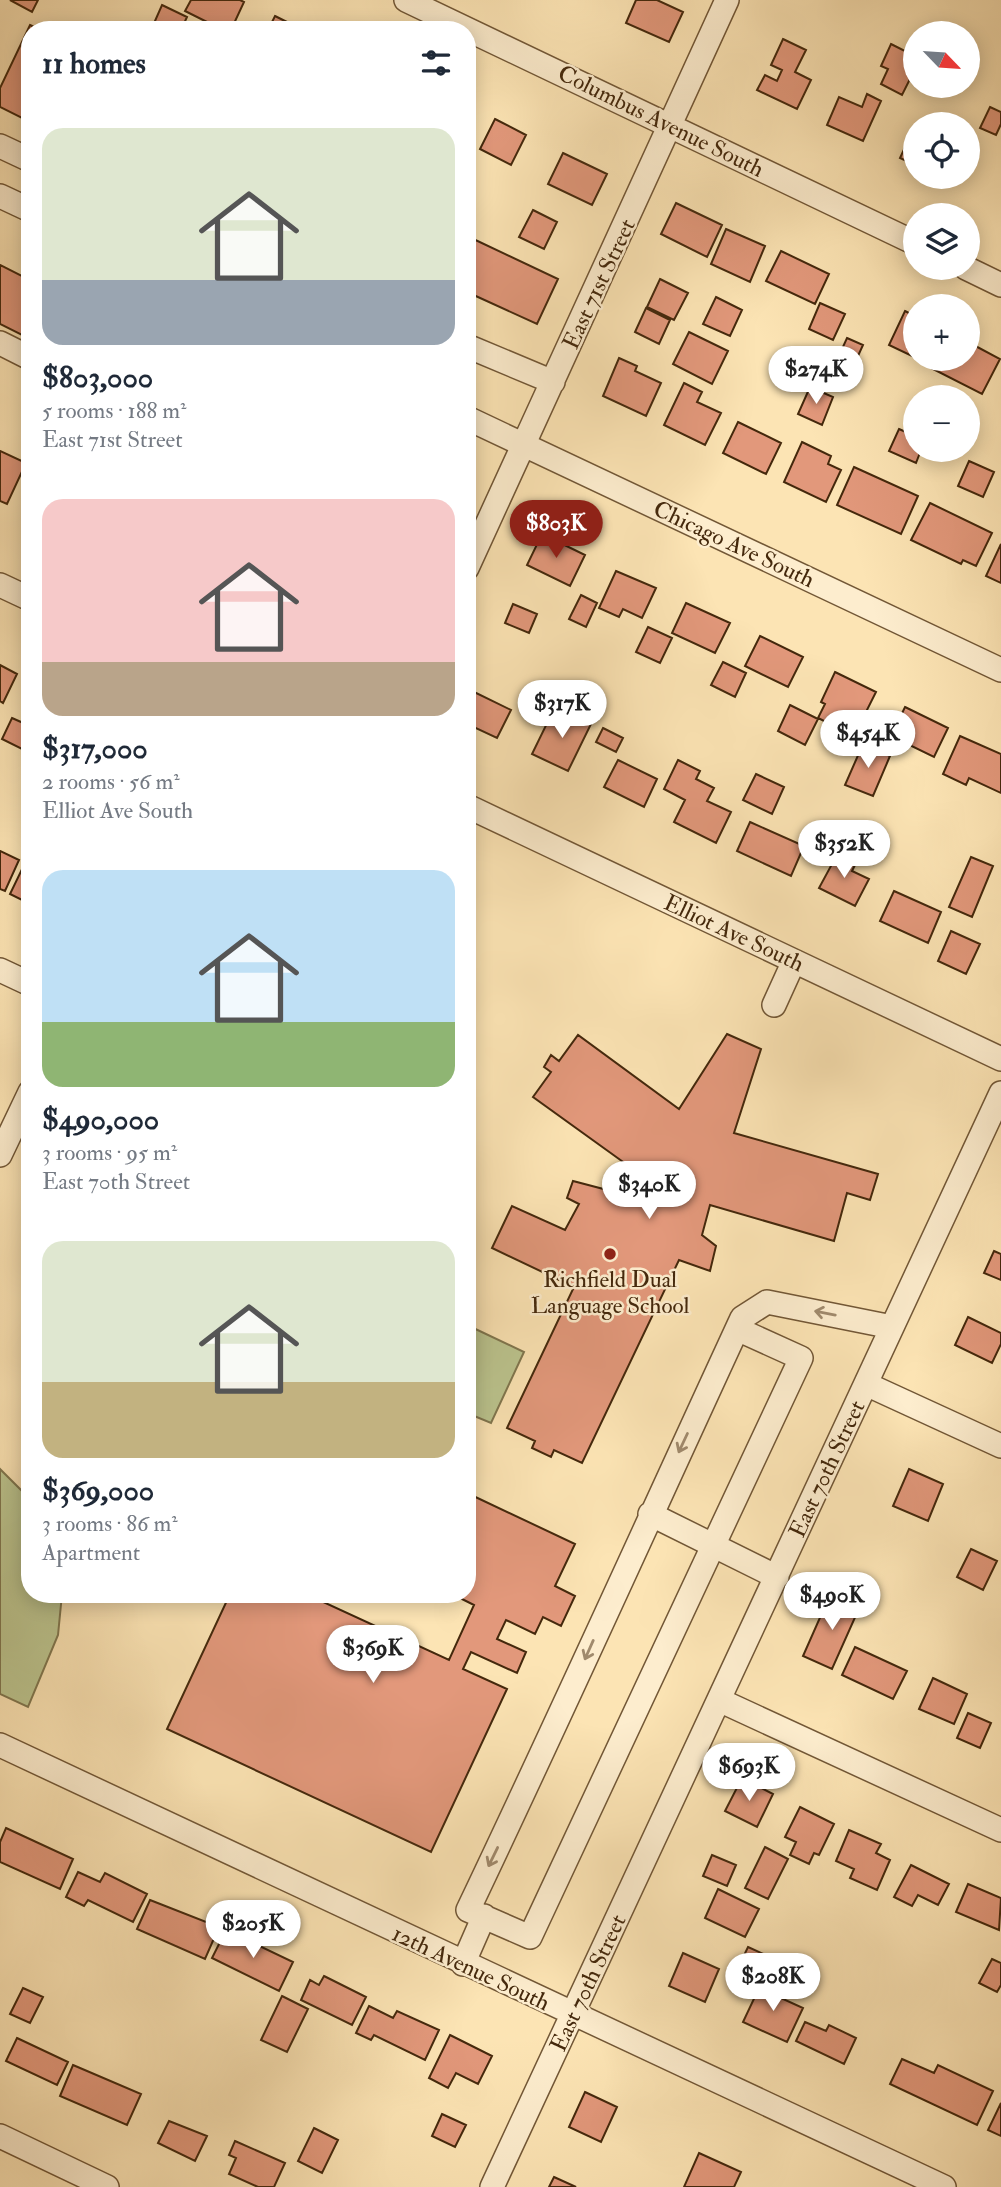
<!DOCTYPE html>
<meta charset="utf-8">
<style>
body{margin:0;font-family:"IM FELL Double Pica",serif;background:#f6f6f7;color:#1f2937;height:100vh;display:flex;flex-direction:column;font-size:26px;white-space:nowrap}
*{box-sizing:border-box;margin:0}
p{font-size:23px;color:#747a83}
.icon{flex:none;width:38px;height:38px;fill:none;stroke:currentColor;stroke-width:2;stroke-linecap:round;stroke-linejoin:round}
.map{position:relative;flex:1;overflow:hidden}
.sheet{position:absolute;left:21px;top:21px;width:455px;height:1582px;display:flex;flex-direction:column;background:#fff;border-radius:28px;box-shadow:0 4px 18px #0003}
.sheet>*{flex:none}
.needle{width:46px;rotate:115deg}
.fabs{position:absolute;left:903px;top:21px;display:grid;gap:14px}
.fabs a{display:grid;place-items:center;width:77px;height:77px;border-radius:50%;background:#fff;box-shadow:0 4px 18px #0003;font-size:35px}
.price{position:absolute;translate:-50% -60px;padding:0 16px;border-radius:24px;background:#fff;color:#222;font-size:23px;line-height:46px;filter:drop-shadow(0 2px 4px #0008)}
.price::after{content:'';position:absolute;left:50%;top:42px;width:21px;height:16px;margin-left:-10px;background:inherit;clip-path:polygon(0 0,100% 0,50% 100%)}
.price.current{background:#8f2418;color:#fff}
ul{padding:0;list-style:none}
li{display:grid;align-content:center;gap:14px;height:371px;padding:0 21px}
li span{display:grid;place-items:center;height:217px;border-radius:21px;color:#555}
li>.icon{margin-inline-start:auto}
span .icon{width:126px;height:126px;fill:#fffc;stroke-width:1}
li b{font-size:30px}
h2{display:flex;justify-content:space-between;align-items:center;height:84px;padding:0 21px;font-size:30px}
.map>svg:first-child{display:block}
</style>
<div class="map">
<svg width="1001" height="2187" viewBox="0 0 1001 2187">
<rect width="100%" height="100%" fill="#fce4b4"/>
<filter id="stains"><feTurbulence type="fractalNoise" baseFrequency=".00286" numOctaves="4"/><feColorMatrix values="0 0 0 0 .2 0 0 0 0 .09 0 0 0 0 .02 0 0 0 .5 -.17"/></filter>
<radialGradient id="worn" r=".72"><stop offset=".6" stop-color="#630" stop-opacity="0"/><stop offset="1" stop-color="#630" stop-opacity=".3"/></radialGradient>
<path fill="#bcc58f" stroke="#80764e" stroke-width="2" d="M467 1325 524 1352 491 1423 467 1413Z
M0 1469 30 1499V1594H62L58 1635 28 1707 0 1694Z"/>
<path fill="#e2987b" stroke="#44280c" stroke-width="2" d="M10 0H38L32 12Z
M191 0H240L244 2 231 30H223L185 11Z
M636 0H657L683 12 669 42 626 23Z
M162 5 187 17 181 30H151Z
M275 16 303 30H268Z
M30 25 40 30H30V122L0 107V88Z
M783 39 806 50 795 72 811 80 797 109 757 90 765 75 777 81 782 70 771 65Z
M891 44 915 56V69L902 95 881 84 888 69 881 66Z
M867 94 881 101 863 141 827 125 839 97 862 107Z
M990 107 1001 112V124L996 135 980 128Z
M495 119 526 135 511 165 480 149Z
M913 130 915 132V165L900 158Z
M563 153 607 174 592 205 548 184Z
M676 203 722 225 707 257 661 234Z
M533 210 557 222 544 249 519 237Z
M726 229 765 246 750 282 711 264Z
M467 236 558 279 537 324 467 292Z
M781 251 829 274 815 304 766 281Z
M0 265 30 280V339L0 324Z
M660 279 688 293 674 320 647 307Z
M716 297 742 310 730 336 703 324Z
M820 303 845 314 833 340 809 329Z
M646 308 670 320 659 344 635 332Z
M905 311 915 316 912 356 889 345Z
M689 332 728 351 712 384 673 364Z
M847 338 863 345 853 367 837 360Z
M968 342 1000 359 982 394 931 368 935 359H968Z
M619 358 637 366 635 371 661 383 646 416 603 396Z
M684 383 702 392 697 402 721 413 705 445 664 425Z
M810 387 833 397 822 425 798 414Z
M738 422 781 443 766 474 723 453Z
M899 429 915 436V450H921L916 463 889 451Z
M802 442 831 456 828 464 841 470 826 502 784 482Z
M0 451 26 463 7 504 0 501Z
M969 461 994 472 983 497 958 486Z
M854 467 918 496 901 534 837 505Z
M930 503 992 533 976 566 963 560 961 564 911 540Z
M542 534 585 555 570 586 527 565Z
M1001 544V583L986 576Z
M616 571 656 588 642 618 623 609 619 617 599 608Z
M581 595 597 603 586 627 569 619Z
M686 603 730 623 715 653 672 633Z
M513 604 537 614 529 633 505 623Z
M648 627 672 638 660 663 636 652Z
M760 636 803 657 788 687 745 666Z
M723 662 746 673 735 697 711 685Z
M0 665 17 674 3 703 0 701Z
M835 672 876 692 861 722 843 713 836 727 818 718 825 704 821 702Z
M470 690 511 710 497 738 467 724Z
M534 692 553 700 544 723 524 715Z
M790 705 818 719 805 745 778 731Z
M905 707 948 728 934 757 891 736Z
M552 713 566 720 570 713 591 724 568 771 532 754Z
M12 718 30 726V738L24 750 2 739Z
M603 728 623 738 616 752 596 742Z
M960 736 1001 754V793L969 778 966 785 943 774Z
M863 744 890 756 873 796 845 785Z
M618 760 657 779 644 807 604 787Z
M678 760 700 771 696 779 714 788 707 801 731 812 716 843 674 822 685 800 664 789Z
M756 774 784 787 772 814 743 800Z
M750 822 804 846 791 876 737 851Z
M0 851 19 860 5 891 0 889Z
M839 851 857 861 852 871 869 879 855 906 819 888Z
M971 857 993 866 972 917 949 907Z
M25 863 30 865V904L10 894Z
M894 891 941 912 928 943 880 921Z
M951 931 980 944 966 974 938 961Z
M727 1034 761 1049 734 1133 878 1174 870 1200 847 1193 834 1241 710 1205 702 1235 716 1246 710 1271 679 1260 582 1463 554 1450 551 1457 532 1448 535 1441 507 1428 574 1287 492 1248 512 1206 565 1230 579 1204 567 1198 573 1181 634 1197 644 1177 533 1097 551 1072 544 1067 551 1055 559 1061 578 1035 679 1109Z
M994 1251 1001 1254V1280L984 1273Z
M968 1317 1001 1333V1344L992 1363 955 1345Z
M909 1469 943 1484 928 1521 893 1506Z
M467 1493 575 1544 555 1586 575 1596 561 1626 543 1617 535 1634 506 1620 497 1639 526 1652 517 1673 471 1652 463 1669 507 1689 431 1852 167 1729 230 1594H306L449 1660 474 1605 452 1594H467Z
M971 1549 997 1561 983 1590 957 1577Z
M839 1593 861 1604 832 1669 803 1656 822 1613 829 1616Z
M855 1647 907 1671 893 1699 842 1675Z
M933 1678 967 1694 954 1724 919 1709Z
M968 1713 991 1723 980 1748 957 1738Z
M742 1778 773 1794 757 1827 725 1811Z
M800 1807 834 1824 819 1855 814 1853 809 1864 790 1855 796 1842 785 1837Z
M6 1828 73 1859 60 1889 0 1862V1842Z
M849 1830 881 1844 876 1853 890 1860 877 1890 850 1878 854 1869 836 1861Z
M765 1847 788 1859 768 1899 745 1888Z
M712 1855 736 1865 727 1886 703 1876Z
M911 1865 949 1884 938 1905 918 1895 912 1906 894 1897Z
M78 1872 100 1882 105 1873 147 1894 133 1922 88 1900 84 1906 66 1897Z
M968 1884 1001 1898 999 1930 956 1912Z
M718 1889 759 1909 745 1937 705 1918Z
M150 1900 219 1927 205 1959 137 1929Z
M226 1930 293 1962 279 1991 212 1958Z
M748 1947 770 1957 759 1983 736 1972Z
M683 1953 719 1969 705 2002 669 1986Z
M992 1959 1001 1963V1985L997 1992 979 1983Z
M324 1976 366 1997 352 2025 301 2000 310 1980 319 1985Z
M772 1982 787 1989 783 1999 803 2008 787 2042 743 2022 759 1988 767 1992Z
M23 1988 43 1997 30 2023 10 2014Z
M282 1996 308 2009 287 2052 261 2040Z
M369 2006 393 2018 397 2011 439 2030 425 2060 374 2035 371 2040 356 2033Z
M805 2022 826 2031 829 2025 856 2038 844 2064 796 2041Z
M450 2035 492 2056 478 2084 456 2073 448 2088 429 2078Z
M17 2038 68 2062 57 2085 6 2061Z
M902 2059 934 2073 938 2065 993 2091 977 2125 890 2084Z
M73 2065 141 2094 127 2125 60 2096Z
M585 2092 617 2107 601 2142 569 2127Z
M1001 2103V2136L988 2130Z
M442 2114 466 2125 455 2147 432 2136Z
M169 2121 207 2136 195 2161 158 2143Z
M314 2128 338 2140 322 2173 298 2161Z
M235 2141 285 2163 274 2187H258L229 2174 236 2158 229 2155Z
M699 2153 741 2172 734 2187H684Z
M554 2177 576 2187H549Z"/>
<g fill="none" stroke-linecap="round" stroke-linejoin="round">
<g stroke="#725736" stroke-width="26">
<path id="minor" d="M406 0 915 243
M0 146 30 160
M0 196 30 210
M966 268 1001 285
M0 343 30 358
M467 346 553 382
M467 418 1001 670
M467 568 727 0
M0 585 30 599
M467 806 1001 1059
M0 970 30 984
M774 1005 794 961
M0 1155 30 1092
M737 1329 801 1358 530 1937 468 1910C562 1713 651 1515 742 1318L767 1302 892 1327
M866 1384 1001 1446
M650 1514 777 1577
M719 1700 1001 1830
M0 1745 944 2187
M463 1964 484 1916
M0 2136 107 2187
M492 2187 1001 1093"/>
</g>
<use href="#minor" stroke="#fdedce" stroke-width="23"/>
</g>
<defs><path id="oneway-shaft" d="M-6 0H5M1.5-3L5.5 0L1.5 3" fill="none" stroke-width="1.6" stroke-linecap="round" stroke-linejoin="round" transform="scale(1.75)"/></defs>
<g stroke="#a08a6d">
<use href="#oneway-shaft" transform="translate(825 1313) rotate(-169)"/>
<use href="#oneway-shaft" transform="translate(683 1443) rotate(115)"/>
<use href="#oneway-shaft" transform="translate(589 1650) rotate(114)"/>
<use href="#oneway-shaft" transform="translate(493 1857) rotate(116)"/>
</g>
<circle fill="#8f2418" stroke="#fdedce" stroke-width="2.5" cx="610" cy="1254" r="7"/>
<g text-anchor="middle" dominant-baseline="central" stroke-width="5" stroke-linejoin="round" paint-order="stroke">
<g font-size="23" fill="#44280c" stroke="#fdedce">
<text transform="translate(661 121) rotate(26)">Columbus Avenue South</text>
<text transform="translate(599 284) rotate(-65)">East 71st Street</text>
<text transform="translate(734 544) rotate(25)">Chicago Ave South</text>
<text transform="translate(734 933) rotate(25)">Elliot Ave South</text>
<text transform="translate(827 1469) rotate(-65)">East 70th Street</text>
<text transform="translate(471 1968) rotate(25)">12th Avenue South</text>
<text transform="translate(588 1983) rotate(-65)">East 70th Street</text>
</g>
<g font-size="23" fill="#44280c" stroke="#fdedce">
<text x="610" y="1279">Richfield Dual<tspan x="610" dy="26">Language School</tspan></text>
</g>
</g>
<rect width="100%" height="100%" filter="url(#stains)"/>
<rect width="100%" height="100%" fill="url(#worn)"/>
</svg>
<div class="fabs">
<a><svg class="needle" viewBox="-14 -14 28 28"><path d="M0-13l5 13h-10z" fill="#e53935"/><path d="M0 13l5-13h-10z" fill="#747a83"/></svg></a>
<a><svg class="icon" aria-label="locate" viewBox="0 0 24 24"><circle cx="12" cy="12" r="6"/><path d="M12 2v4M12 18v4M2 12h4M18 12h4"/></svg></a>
<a><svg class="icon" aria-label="layers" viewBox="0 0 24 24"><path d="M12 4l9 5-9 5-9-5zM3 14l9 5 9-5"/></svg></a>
<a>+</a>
<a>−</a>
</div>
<b class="price" style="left:816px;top:406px">$274K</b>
<b class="price current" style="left:556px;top:560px">$803K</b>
<b class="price" style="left:562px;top:740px">$317K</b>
<b class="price" style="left:868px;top:770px">$454K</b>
<b class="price" style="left:844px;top:880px">$352K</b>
<b class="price" style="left:649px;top:1221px">$340K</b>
<b class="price" style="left:832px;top:1632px">$490K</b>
<b class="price" style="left:373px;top:1685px">$369K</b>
<b class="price" style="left:749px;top:1803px">$693K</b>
<b class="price" style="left:253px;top:1960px">$205K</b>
<b class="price" style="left:773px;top:2013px">$208K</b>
<section class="sheet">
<h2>11 homes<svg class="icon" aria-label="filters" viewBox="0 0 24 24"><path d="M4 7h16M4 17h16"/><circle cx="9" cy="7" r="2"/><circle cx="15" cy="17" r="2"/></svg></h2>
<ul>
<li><span style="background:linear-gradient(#dfe7d0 70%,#9aa5b1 0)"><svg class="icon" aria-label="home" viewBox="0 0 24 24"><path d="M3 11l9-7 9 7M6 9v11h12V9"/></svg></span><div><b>$803,000</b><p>5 rooms · 188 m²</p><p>East 71st Street</p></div></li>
<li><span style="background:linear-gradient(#f6c9c9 75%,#b9a48a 0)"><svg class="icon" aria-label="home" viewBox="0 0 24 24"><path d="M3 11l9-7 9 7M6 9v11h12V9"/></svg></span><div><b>$317,000</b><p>2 rooms · 56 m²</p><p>Elliot Ave South</p></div></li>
<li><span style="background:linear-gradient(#bfe0f5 70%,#8fb573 0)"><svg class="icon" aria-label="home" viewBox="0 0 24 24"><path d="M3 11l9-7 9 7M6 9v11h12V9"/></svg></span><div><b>$490,000</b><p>3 rooms · 95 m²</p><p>East 70th Street</p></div></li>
<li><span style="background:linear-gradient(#dfe7d0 65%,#c2b280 0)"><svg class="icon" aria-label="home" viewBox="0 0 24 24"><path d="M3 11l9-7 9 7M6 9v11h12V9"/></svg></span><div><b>$369,000</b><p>3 rooms · 86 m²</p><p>Apartment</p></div></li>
</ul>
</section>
</div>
